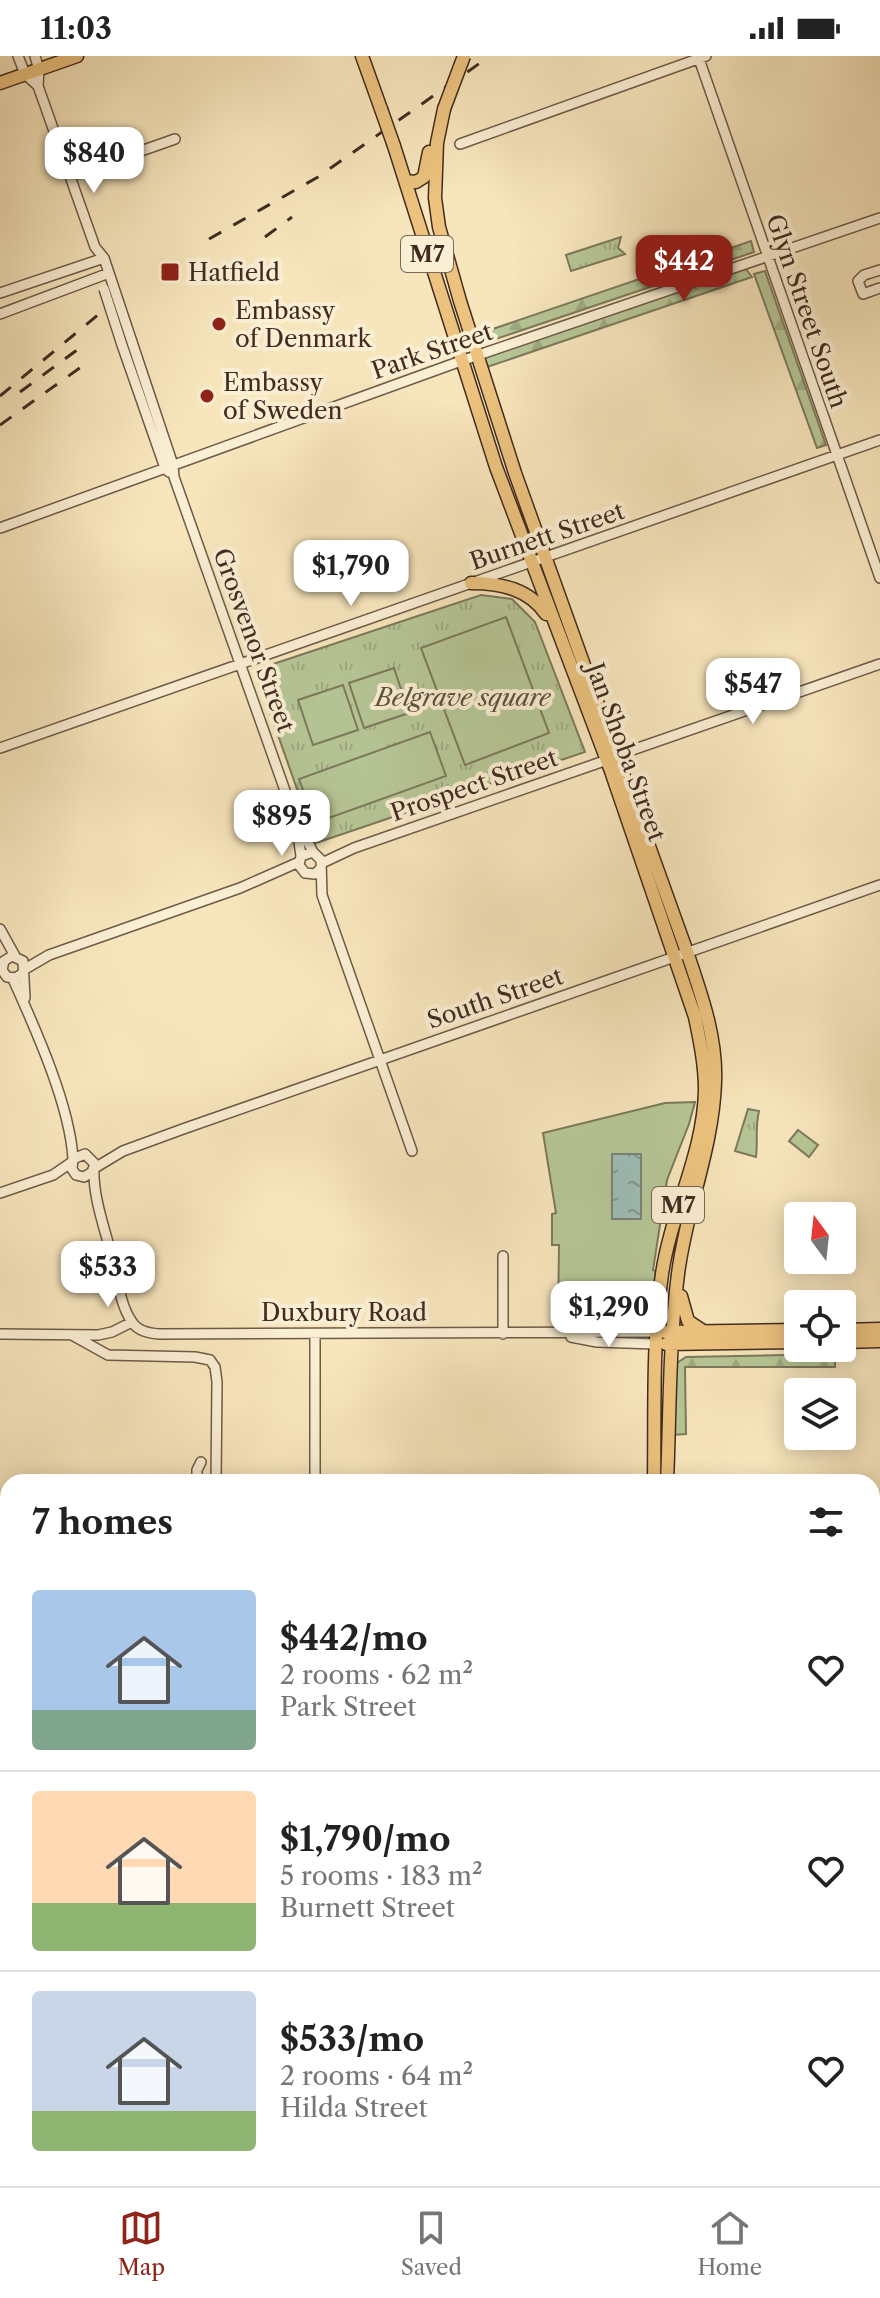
<!DOCTYPE html>
<meta charset="utf-8">
<style>
body{margin:0;font-family:"Libre Caslon Text",serif;background:#f6f6f6;color:#222;height:100vh;display:flex;flex-direction:column;font-size:30px;white-space:nowrap}
*{box-sizing:border-box;margin:0}
p{font-size:26px;color:#767676}
.icon{flex:none;width:44px;height:44px;fill:none;stroke:currentColor;stroke-width:2;stroke-linecap:round;stroke-linejoin:round}
.map{position:relative;flex:1;overflow:hidden}
.panel{position:absolute;left:0px;top:1418px;width:880px;height:712px;display:flex;flex-direction:column;background:#fff;border-radius:24px 24px 0 0;box-shadow:0 4px 20px #0003}
.panel>*{flex:none}
.needle{width:52px;rotate:345deg}
.controls{position:absolute;left:784px;top:1146px;display:grid;gap:16px}
.controls a{display:grid;place-items:center;width:72px;height:72px;border-radius:8px;background:#fff;box-shadow:0 4px 20px #0003;font-size:40px}
.price{position:absolute;translate:-50% -68px;padding:0 18px;border-radius:16px;background:#fff;color:#222;font-size:26px;line-height:52px;filter:drop-shadow(0 2px 4px #0008)}
.price::after{content:'';position:absolute;left:50%;top:48px;width:24px;height:18px;margin-left:-12px;background:inherit;clip-path:polygon(0 0,100% 0,50% 100%)}
.price.selected{background:#8f2418;color:#fff}
ul{padding:0;list-style:none}
li{display:flex;align-items:center;gap:24px;height:200px;padding:0 32px}
li+li{border-top:2px solid #e0e0e0}
li span{display:grid;place-items:center;flex:none;width:224px;height:160px;border-radius:8px;color:#555}
li>.icon{margin-inline-start:auto}
span .icon{width:96px;height:96px;fill:#fffc;stroke-width:1}
li b{font-size:34px}
h2{display:flex;justify-content:space-between;align-items:center;height:96px;padding:0 32px;font-size:34px}
.status{display:flex;justify-content:space-between;align-items:center;height:56px;padding:0 40px;background:#fff;direction:ltr}
.status svg{height:22px;fill:currentColor}
.tabs{display:flex;justify-content:space-around;align-items:center;height:112px;border-top:2px solid #e0e0e0;background:#fff;font-size:22px;color:#767676}
.tabs a{display:grid;justify-items:center;gap:4px}
.tabs .selected{color:#8f2418}
.map>svg:first-child{display:block}
</style>
<div class="status"><b>11:03</b><svg viewBox="0 0 49 12"><path d="M0 12V9h3v3zM5 12V6h3v6zM10 12V3h3v9zM15 12V0h3v12zM26 1h20v11H26zM47 4h2v5h-2z"/></svg></div>
<div class="map">
<svg width="880" height="2130" viewBox="0 0 880 2130">
<defs>
<pattern id="grass-tufts" width="24" height="20" patternUnits="userSpaceOnUse" patternTransform="scale(2)"><rect width="24" height="20" fill="#b6c696"/><path d="M3 7l-1-3M5 7V3M7 7l1-3M15 17l-1-3M17 17v-4M19 17l1-3" fill="none" stroke="#9eaa81"/></pattern>
<pattern id="forest-firs" width="22" height="20" patternUnits="userSpaceOnUse" patternTransform="scale(2)"><rect width="22" height="20" fill="#b6c696"/><path d="M5 1l3.5 6h-7zM16 11l3.5 6h-7z" fill="#9eaa81"/></pattern>
<pattern id="water-ripples" width="26" height="14" patternUnits="userSpaceOnUse" patternTransform="scale(2)"><rect width="26" height="14" fill="#9ebdb7"/><path d="M2 4q2-2 4 0t4 0M15 11q2-2 4 0t4 0" fill="none" stroke="#829a94"/></pattern>
</defs>
<rect width="100%" height="100%" fill="#f7e5bc"/>
<filter id="stains"><feTurbulence type="fractalNoise" baseFrequency=".0025" numOctaves="4"/><feColorMatrix values="0 0 0 0 .2 0 0 0 0 .09 0 0 0 0 .02 0 0 0 .5 -.17"/></filter>
<radialGradient id="worn" r=".72"><stop offset=".6" stop-color="#630" stop-opacity="0"/><stop offset="1" stop-color="#630" stop-opacity=".3"/></radialGradient>
<path fill="url(#grass-tufts)" stroke="#7c795c" stroke-width="2" d="M621 181 618 192 625 198 571 215 566 199Z
M481 539 512 543 535 566 585 696 316 787 255 614Z
M748 1053 759 1055C755 1071 758 1085 756 1101L735 1095Z
M798 1074 818 1089 809 1101 789 1085Z"/>
<path fill="url(#forest-firs)" stroke="#7c795c" stroke-width="2" d="M751 185 754 196 478 289 475 279Z
M745 212 752 221 487 311 482 302Z
M765 215 826 389 817 392 754 218Z
M835 1298V1311H685L686 1378 672 1379 677 1307 686 1301Z"/>
<path fill="#b6c696" stroke="#7c795c" stroke-width="2" d="M506 561 549 677 465 709 421 592Z
M394 612 409 657 364 672 349 627Z
M343 629 358 674 313 689 298 644Z
M430 676 446 720 315 767 299 723Z
M695 1046 689 1068 667 1124 653 1214 656 1215 648 1262H558L559 1189H552V1158L556 1157 543 1077 665 1047Z"/>
<path fill="url(#water-ripples)" stroke="#79837b" stroke-width="2" d="M612 1098H641V1163H612Z"/>
<g fill="none" stroke-linecap="round" stroke-linejoin="round">
<g stroke="#6e5a48" stroke-width="12">
<path id="minor" d="M18 0 25 18 38 30
M35 0 39 14 38 30 95 191 104 202 113 229
M698 0 880 522
M460 88 706 0
M70 120 175 83
M880 214 864 219 858 225 863 238 880 232
M0 237 104 202
M0 258 109 217
M132 286 173 409 174 421 294 760 313 796
M122 289 165 412 169 416
M0 472 461 305 880 162
M0 692 880 384
M615 700 880 608
M297 772 301 800
M322 807 354 792 607 704
M320 813 315 818 305 817 299 809 301 800 313 796 321 804 322 839 412 1095
M0 873 15 900
M25 913 49 899 240 832 299 806
M23 917 16 922 7 921 2 914 4 905 12 900 23 905 25 942
M13 923C35 972 70 1049 73 1103
M93 1113 123 1095 183 1073 880 829
M92 1116 84 1121 76 1119 72 1113 73 1103 85 1098 94 1107C92 1141 105 1172 113 1205 118 1224 120 1249 132 1266 138 1275 148 1277 159 1278L656 1276
M0 1137 53 1119 72 1106
M0 1278 98 1279 112 1276 132 1266
M315 1278V1426
M503 1278V1200
M72 1279 108 1299 195 1301 210 1304 215 1311 217 1326 216 1426
M571 1281 597 1286 655 1288
M197 1426V1414L201 1406
M872 1473H880
M0 1636 8 1637
M872 1884H880
M0 1886H8
M872 2094H880
M0 2095H8
M28 2122V2130
M345 2130V2122"/>
</g>
<g stroke="#412c21" stroke-width="15">
<path id="major" d="M362 0 381 53
M0 27 77 0
M444 53 437 87 435 142 439 171 460 245 515 417 687 896C701 938 717 981 715 1026 713 1092 686 1153 678 1218 669 1287 670 1357 667 1426
M394 90 496 411 611 715 695 961C700 985 705 1009 705 1034 704 1097 671 1156 662 1218 652 1287 655 1357 654 1426
M405 125 416 126 424 121 429 96
M471 527C501 527 529 533 546 558
M681 1240 688 1265 703 1275
M842 1274 880 1273
M665 1276 798 1274
M842 1286 880 1285
M666 1288 798 1286
M872 1660H880
M0 1667H8
M0 1675H8
M872 1675H880
M655 2122V2130
M666 2122V2130"/>
</g>
<use href="#minor" stroke="#faeed3" stroke-width="9"/>
<use href="#major" stroke="#ecc27e" stroke-width="12"/>
<path stroke="#412c21" stroke-width="3" stroke-dasharray="14 14" stroke-linecap="butt" d="M265 181 292 161
M209 183 318 121 490 0
M20 336 81 291
M0 340 99 258
M0 369 88 306"/>
<g stroke="#6e5a48" stroke-width="12" stroke-linecap="butt">
<path id="minor-bridge" d="M113 229 132 286
M104 233 122 289"/>
</g>
<g stroke="#412c21" stroke-width="15" stroke-linecap="butt">
<path id="major-bridge" d="M381 53 394 90
M444 53 464 0"/>
</g>
<use href="#minor-bridge" stroke="#faeed3" stroke-width="9"/>
<use href="#major-bridge" stroke="#ecc27e" stroke-width="12"/>
</g>
<g fill="#8f2418" stroke="#faeed3" stroke-width="3">
<rect x="160" y="206" width="20" height="20" rx="4"/>
<circle cx="219" cy="268" r="8"/>
<circle cx="207" cy="340" r="8"/>
</g>
<g text-anchor="middle" dominant-baseline="central" stroke-width="8" stroke-linejoin="round" paint-order="stroke">
<g fill="#faeed3" stroke="#786656" stroke-width="2">
<rect x="401" y="180" width="52" height="36" rx="6"/>
<rect x="652" y="1131" width="52" height="36" rx="6"/>
</g>
<g font-size="22" font-weight="bold" fill="#412c21">
<text x="427" y="198">M7</text>
<text x="678" y="1149">M7</text>
</g>
<g font-size="24" fill="#412c21" stroke="#faeed3" text-anchor="start">
<text x="188" y="216">Hatfield</text>
<text x="235" y="254">Embassy<tspan x="235" dy="28">of Denmark</tspan></text>
<text x="223" y="326">Embassy<tspan x="223" dy="28">of Sweden</tspan></text>
</g>
<g font-size="24" fill="#412c21" stroke="#faeed3">
<text transform="translate(807 255) rotate(71)">Glyn Street South</text>
<text transform="translate(432 295) rotate(-19)">Park Street</text>
<text transform="translate(547 480) rotate(-19)">Burnett Street</text>
<text transform="translate(254 584) rotate(70)">Grosvenor Street</text>
<text transform="translate(626 696) rotate(70)">Jan Shoba Street</text>
<text transform="translate(474 729) rotate(-19)">Prospect Street</text>
<text transform="translate(495 942) rotate(-19)">South Street</text>
<text x="344" y="1256">Duxbury Road</text>
</g>
<g font-size="24" font-style="italic" fill="#5e523e" stroke="#faeed3">
<text x="463" y="641">Belgrave square</text>
</g>
</g>
<rect width="100%" height="100%" filter="url(#stains)"/>
<rect width="100%" height="100%" fill="url(#worn)"/>
</svg>
<div class="controls">
<a><svg class="needle" viewBox="-14 -14 28 28"><path d="M0-13l5 13h-10z" fill="#e53935"/><path d="M0 13l5-13h-10z" fill="#767676"/></svg></a>
<a><svg class="icon" aria-label="locate" viewBox="0 0 24 24"><circle cx="12" cy="12" r="6"/><path d="M12 2v4M12 18v4M2 12h4M18 12h4"/></svg></a>
<a><svg class="icon" aria-label="layers" viewBox="0 0 24 24"><path d="M12 4l9 5-9 5-9-5zM3 14l9 5 9-5"/></svg></a>
</div>
<b class="price" style="left:94px;top:139px">$840</b>
<b class="price selected" style="left:684px;top:247px">$442</b>
<b class="price" style="left:351px;top:552px">$1,790</b>
<b class="price" style="left:753px;top:670px">$547</b>
<b class="price" style="left:282px;top:802px">$895</b>
<b class="price" style="left:108px;top:1253px">$533</b>
<b class="price" style="left:609px;top:1293px">$1,290</b>
<section class="panel">
<h2>7 homes<svg class="icon" aria-label="filters" viewBox="0 0 24 24"><path d="M4 7h16M4 17h16"/><circle cx="9" cy="7" r="2"/><circle cx="15" cy="17" r="2"/></svg></h2>
<ul>
<li><span style="background:linear-gradient(#a9c7e8 75%,#7fa58c 0)"><svg class="icon" aria-label="home" viewBox="0 0 24 24"><path d="M3 11l9-7 9 7M6 9v11h12V9"/></svg></span><div><b>$442/mo</b><p>2 rooms · 62 m²</p><p>Park Street</p></div><svg class="icon" aria-label="heart" viewBox="0 0 24 24"><path d="M12 20l-8-8c-3-5 5-10 8-4 3-6 11-1 8 4z"/></svg></li>
<li><span style="background:linear-gradient(#ffd9b3 70%,#8fb573 0)"><svg class="icon" aria-label="home" viewBox="0 0 24 24"><path d="M3 11l9-7 9 7M6 9v11h12V9"/></svg></span><div><b>$1,790/mo</b><p>5 rooms · 183 m²</p><p>Burnett Street</p></div><svg class="icon" aria-label="heart" viewBox="0 0 24 24"><path d="M12 20l-8-8c-3-5 5-10 8-4 3-6 11-1 8 4z"/></svg></li>
<li><span style="background:linear-gradient(#c9d6e8 75%,#8fb573 0)"><svg class="icon" aria-label="home" viewBox="0 0 24 24"><path d="M3 11l9-7 9 7M6 9v11h12V9"/></svg></span><div><b>$533/mo</b><p>2 rooms · 64 m²</p><p>Hilda Street</p></div><svg class="icon" aria-label="heart" viewBox="0 0 24 24"><path d="M12 20l-8-8c-3-5 5-10 8-4 3-6 11-1 8 4z"/></svg></li>
</ul>
</section>
</div>
<nav class="tabs">
<a class="selected"><svg class="icon" aria-label="map" viewBox="0 0 24 24"><path d="M3 6l6-2 6 2 6-2v14l-6 2-6-2-6 2zM9 4v14M15 6v14"/></svg>Map</a>
<a><svg class="icon" aria-label="saved" viewBox="0 0 24 24"><path d="M7 4h10v16l-5-4-5 4z"/></svg>Saved</a>
<a><svg class="icon" aria-label="home" viewBox="0 0 24 24"><path d="M3 11l9-7 9 7M6 9v11h12V9"/></svg>Home</a>
</nav>
